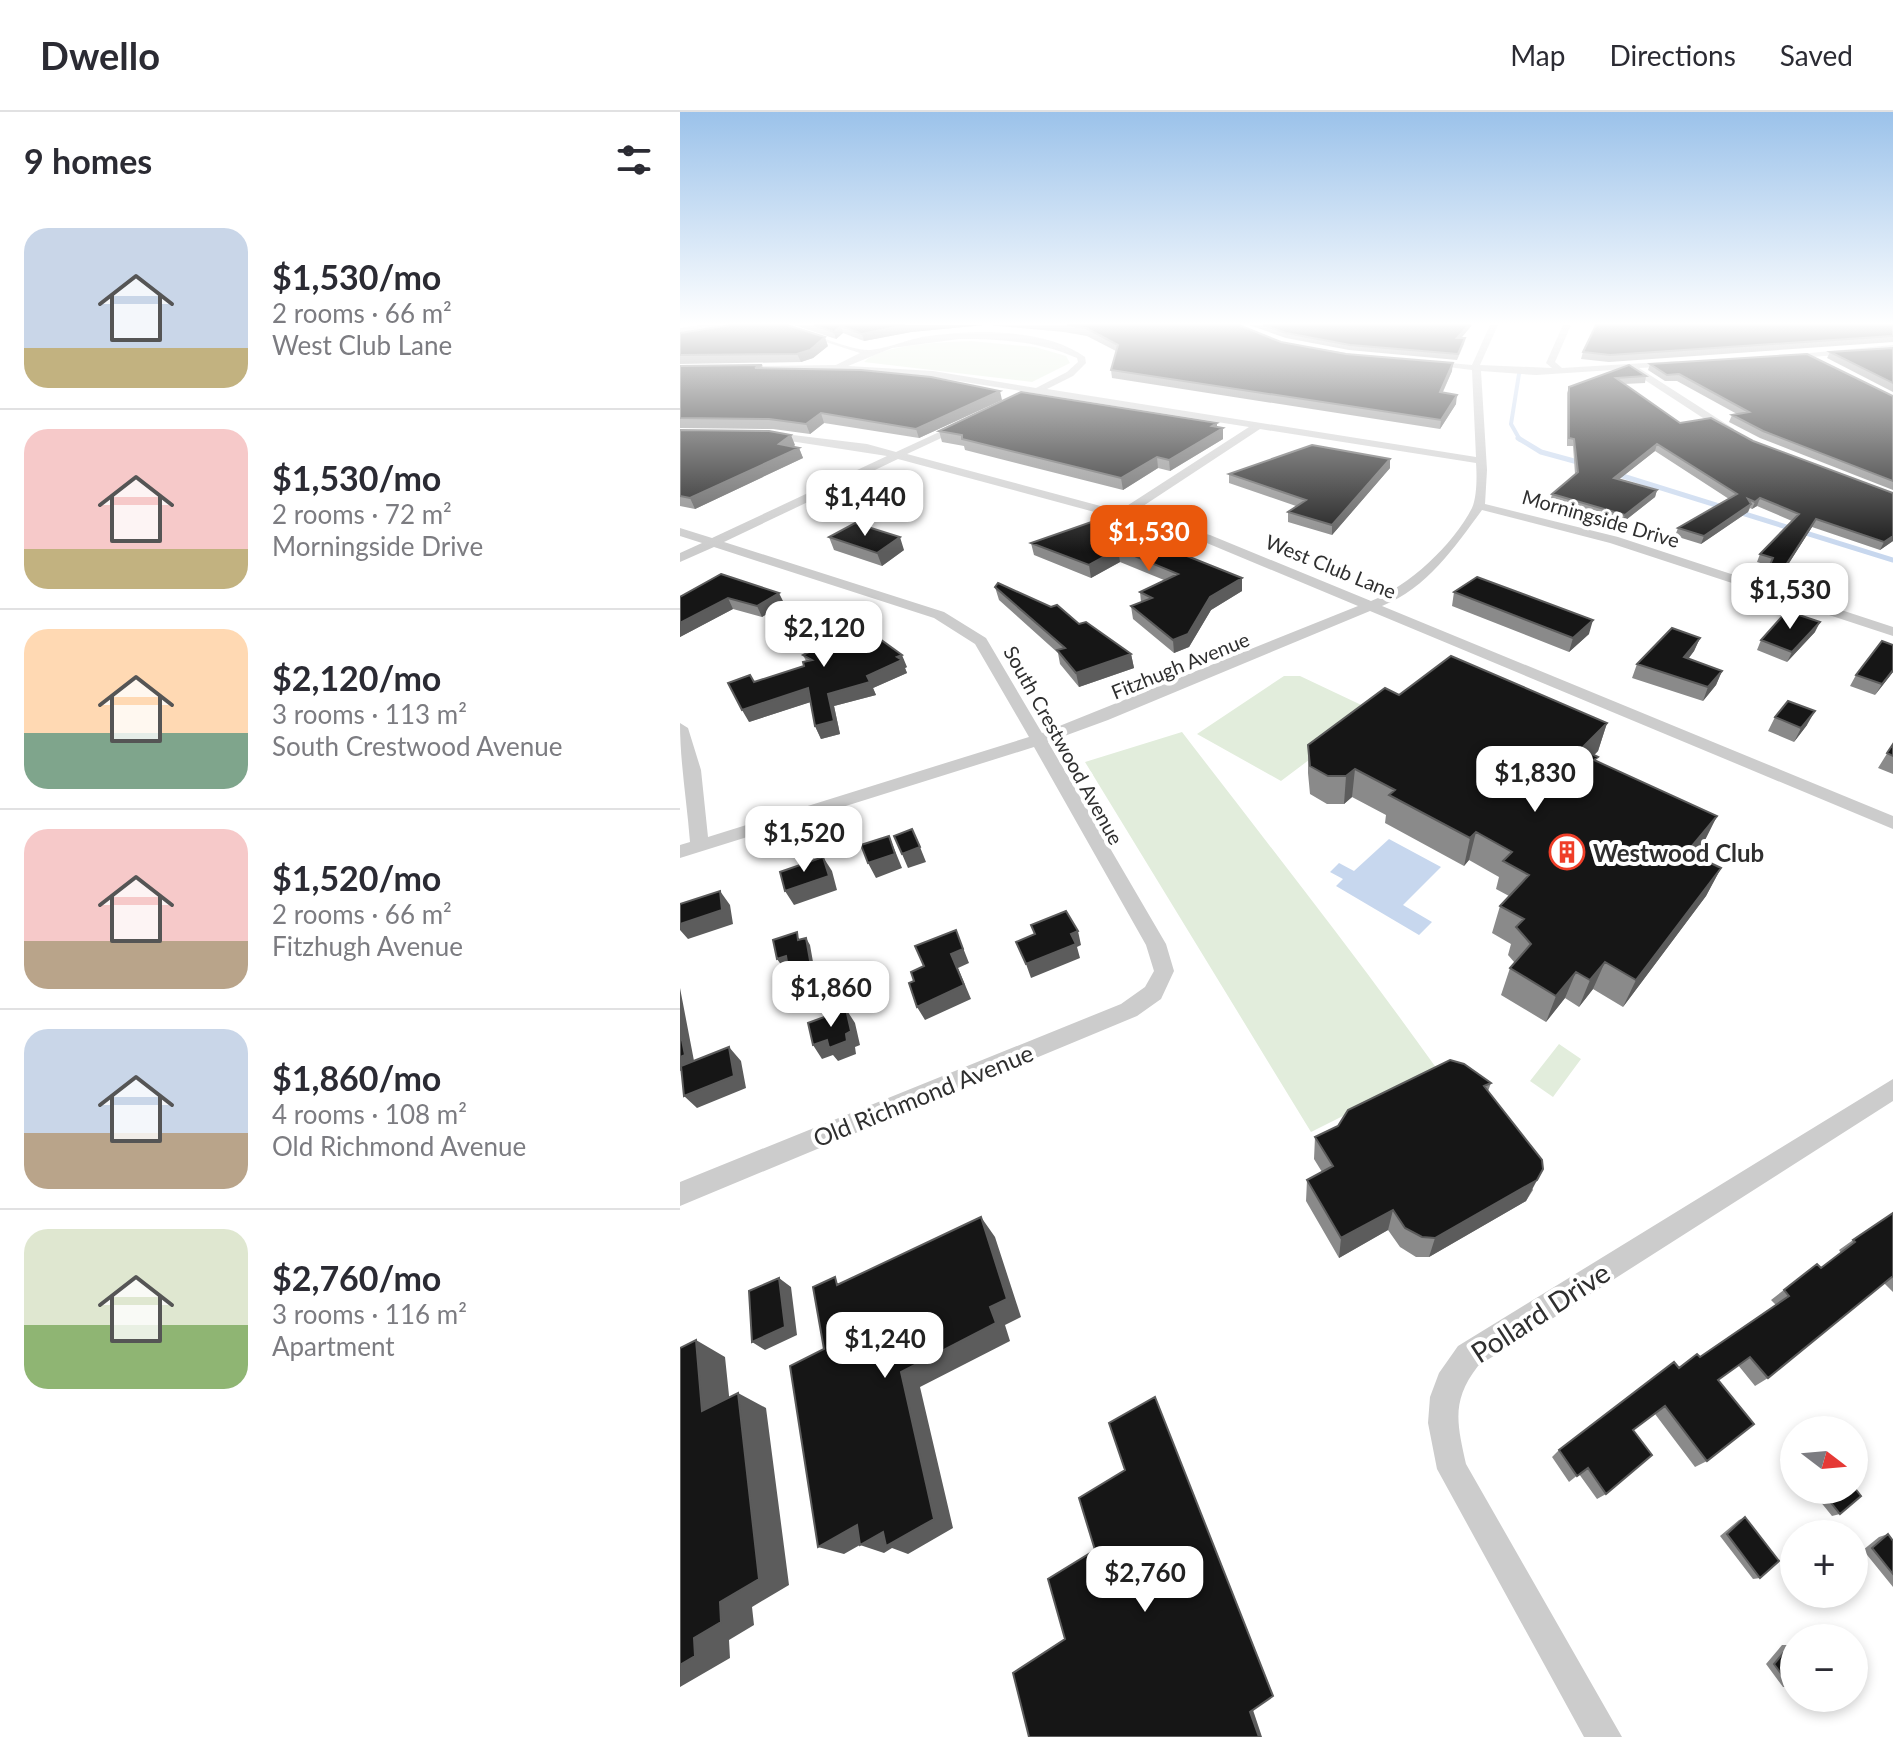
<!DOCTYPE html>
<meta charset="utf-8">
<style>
body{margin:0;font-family:Lato,sans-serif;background:#f7f7f7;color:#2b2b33;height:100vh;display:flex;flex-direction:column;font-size:30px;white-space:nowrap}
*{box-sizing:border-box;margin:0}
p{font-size:26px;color:#7c7c81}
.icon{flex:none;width:44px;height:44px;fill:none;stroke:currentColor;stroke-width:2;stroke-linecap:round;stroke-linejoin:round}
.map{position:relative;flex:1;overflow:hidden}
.sheet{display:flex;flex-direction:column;background:#fff;width:680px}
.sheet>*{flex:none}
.needle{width:52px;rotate:106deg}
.fabs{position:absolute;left:1100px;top:1304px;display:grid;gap:16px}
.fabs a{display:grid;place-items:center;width:88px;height:88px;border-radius:50%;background:#fff;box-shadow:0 4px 12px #0003;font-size:40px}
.price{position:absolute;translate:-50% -68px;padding:0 18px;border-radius:16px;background:#fff;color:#222;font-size:26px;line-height:52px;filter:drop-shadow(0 2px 4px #0008)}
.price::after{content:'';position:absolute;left:50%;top:48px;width:24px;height:18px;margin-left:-12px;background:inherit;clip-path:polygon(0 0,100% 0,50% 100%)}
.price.selected{background:#ea580c;color:#fff}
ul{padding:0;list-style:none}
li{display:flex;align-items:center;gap:24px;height:200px;padding:0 24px}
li+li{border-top:2px solid #e1e1e2}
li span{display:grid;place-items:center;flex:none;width:224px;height:160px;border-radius:24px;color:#555}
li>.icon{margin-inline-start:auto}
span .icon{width:96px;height:96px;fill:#fffc;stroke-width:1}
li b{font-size:34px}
h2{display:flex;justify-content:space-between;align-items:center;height:96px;padding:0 24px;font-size:34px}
header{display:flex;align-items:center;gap:48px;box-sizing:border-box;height:112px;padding:0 40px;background:#fff;border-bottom:2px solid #e1e1e2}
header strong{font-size:38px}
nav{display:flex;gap:44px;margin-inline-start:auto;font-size:28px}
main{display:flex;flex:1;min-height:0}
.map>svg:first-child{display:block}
</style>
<header>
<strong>Dwello</strong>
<nav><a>Map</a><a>Directions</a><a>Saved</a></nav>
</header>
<main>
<section class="sheet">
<h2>9 homes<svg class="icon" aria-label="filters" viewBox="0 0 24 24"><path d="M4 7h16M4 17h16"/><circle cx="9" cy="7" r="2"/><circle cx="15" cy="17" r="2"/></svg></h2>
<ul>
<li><span style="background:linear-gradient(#c9d6e8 75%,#c2b280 0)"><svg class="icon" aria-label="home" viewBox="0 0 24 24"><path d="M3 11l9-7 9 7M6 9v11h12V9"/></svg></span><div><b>$1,530/mo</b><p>2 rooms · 66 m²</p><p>West Club Lane</p></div></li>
<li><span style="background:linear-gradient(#f6c9c9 75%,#c2b280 0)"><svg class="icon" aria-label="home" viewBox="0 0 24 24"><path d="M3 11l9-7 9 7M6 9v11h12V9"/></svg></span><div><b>$1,530/mo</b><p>2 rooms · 72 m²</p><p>Morningside Drive</p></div></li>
<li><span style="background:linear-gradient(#ffd9b3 65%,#7fa58c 0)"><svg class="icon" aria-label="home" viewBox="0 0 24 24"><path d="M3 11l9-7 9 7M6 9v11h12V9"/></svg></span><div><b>$2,120/mo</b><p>3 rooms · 113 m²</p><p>South Crestwood Avenue</p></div></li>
<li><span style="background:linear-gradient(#f6c9c9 70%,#b9a48a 0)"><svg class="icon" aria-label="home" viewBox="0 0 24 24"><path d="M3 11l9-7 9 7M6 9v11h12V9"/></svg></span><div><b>$1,520/mo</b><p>2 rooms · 66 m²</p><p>Fitzhugh Avenue</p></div></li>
<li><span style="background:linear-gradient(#c9d6e8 65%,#b9a48a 0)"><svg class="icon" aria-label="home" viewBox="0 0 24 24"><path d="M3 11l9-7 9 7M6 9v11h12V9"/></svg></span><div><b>$1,860/mo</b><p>4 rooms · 108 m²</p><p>Old Richmond Avenue</p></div></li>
<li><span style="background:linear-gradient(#dfe7d0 60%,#8fb573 0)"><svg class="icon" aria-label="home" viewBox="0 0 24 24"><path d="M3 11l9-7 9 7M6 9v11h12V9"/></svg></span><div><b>$2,760/mo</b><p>3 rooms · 116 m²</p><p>Apartment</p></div></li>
</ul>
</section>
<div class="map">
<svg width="1213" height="1625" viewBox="0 0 1213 1625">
<rect width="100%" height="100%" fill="#fff"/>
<path fill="#e2eddc" d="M291 229 355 235 386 244 390 251 352 270 184 250C202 232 265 230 291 229Z
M604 564H620L694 599 601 669 517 622Z
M502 620C588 732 675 842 757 957L631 1020 405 650Z
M879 932 901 947 873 985 850 969Z"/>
<path fill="#c7d7ee" d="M709 727 761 755 723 793 752 810 739 823 656 774 663 767 650 760 659 751 674 759Z"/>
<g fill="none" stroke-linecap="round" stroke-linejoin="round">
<path stroke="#c7d7ee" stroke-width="4" d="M839 262 831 312 840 328"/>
<path stroke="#c7d7ee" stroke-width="5" d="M838 326 861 340 905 352
M933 361 1213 448"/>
<path fill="#ccc" fill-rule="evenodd" d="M93 213H105C125 219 170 238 188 238 202 238 227 228 242 225 291 218 363 215 405 245L406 251 393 264 367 277 796 345 792 258 744 252 748 249 792 253 810 213H818L800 253 872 256 866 251 883 213H891L875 250 882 256 998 249 995 254 959 256 1054 317V321H1046L948 257 856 263 801 259 807 358 805 392 938 425 1213 515V524L930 431 802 398C774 436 747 476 702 494L1213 704V717L690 499 428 608 368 630 486 832 494 859 481 887 457 904 0 1094V1070L441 892 465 875 474 859 466 833 354 635 0 746V733L10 730C7 690 0 651 0 611L8 616 21 658 28 725 349 625 295 532 254 506 34 435 0 450V441L22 431 0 424V416L32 426 207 344 84 325 88 320 187 332 216 340 283 309 287 314 227 342 439 399 569 315 253 265 148 258 0 261V255L156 253 180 241ZM279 227C321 227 359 229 397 246L398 250 387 260 356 276 253 259 168 254 212 236ZM580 317 796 351C797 364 797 385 792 396 773 433 729 474 691 489L530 423 451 402ZM218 347 522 429 678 494 362 621 306 526 264 500 44 430Z
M1213 233V239L1103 247 1099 244Z
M1213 967V989L798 1254C771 1289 777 1311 786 1352L942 1625H904L757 1357 748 1311 750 1285 759 1261 778 1234Z"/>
<path fill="#b9b9b9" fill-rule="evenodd" d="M20 213H46L0 224V216Z"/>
</g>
<path fill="#8a8a8a" d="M114 213H304L231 220 184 229 163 221 156 227Z
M308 213H559L601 230 772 259 763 280 776 292 760 317 432 266 431 258 436 239 407 224 384 220Z
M569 213H792L781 226H785L784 232 777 248 669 238 606 226Z
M1213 213V230L929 250 901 247 903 240Z
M0 221 148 234 133 246 121 250 0 252Z
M1213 236V280L1147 246 1150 240Z
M970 252 1213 284V378L1080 326 1049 310 1052 303 1057 302 997 269H985L968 258Z
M82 253 83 256 322 288 239 326 144 311 130 322 93 317 0 316V254Z
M949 253 966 264 965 271 944 272 1000 311 1073 329 1213 429 1200 438 1132 415 1095 473 1083 468 1090 454 1077 450 1080 442 1112 409 1077 394 1072 397 1070 396 1068 400 1021 432 995 424 998 416 1049 387 975 339 939 367 977 378 975 385 942 411 870 390 872 382 895 362 893 334H887V281L889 275Z
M537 315 543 316V327L490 359 478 356 443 378 285 338 284 334 262 330 259 319Z
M0 318 115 333 113 335 119 336 123 346 15 397 0 394Z
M710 356 652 423 608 410V400L616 394 549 371V362Z
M417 408 562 479 531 498 509 535 494 541 453 507 451 494 461 490 460 480 484 468 440 450 411 466 354 443 351 431Z
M149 425 224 438 202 454 154 438Z
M41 462 104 491 82 505 53 497 0 525V485Z
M315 475 371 495 451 542 454 556 399 575 380 552 378 541 319 488Z
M774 480 909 522 889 540 772 494Z
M131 518 227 555 225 556 227 561 193 576 196 583 154 594 160 622 141 627 135 614 130 590 69 610 124 554 126 549 123 543 143 533 137 530Z
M1135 520 1107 550 1077 538 1081 528Z
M1020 526 1014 539 1008 547 1042 559 1036 573 1023 589 952 566 957 552Z
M1213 560 1195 583 1170 574 1176 563Z
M719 583 927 611 918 639 914 643 916 649 1037 704 1023 732 1014 743 1041 756 1026 784 943 895 913 877 899 895 885 886 866 910 821 883 830 856 835 851 828 843 831 832 812 821 820 794 829 784 816 777 819 765 789 748 784 754 705 711 706 703 672 685 664 692H647L630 682 628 661V633Z
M1095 605 1127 613 1114 630 1088 619Z
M1213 632V662L1198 656Z
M811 971 808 979 853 1078 846 1089 749 1145H736L720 1135 708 1118 659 1146 626 1089 627 1068 642 1060 634 1047 635 1025Z
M1213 1101V1180L1204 1171 1088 1266 1075 1274 1058 1253 1038 1268 1027 1349 1015 1355 975 1302 953 1318 926 1382 917 1387 899 1362 889 1370 872 1345 879 1338 999 1256 1020 1245 1096 1193 1091 1188 1124 1162 1141 1156 1161 1141 1159 1138 1173 1128Z
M1131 1378H1174L1160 1402 1152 1404Z
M1065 1405 1080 1466 1073 1467 1040 1424 1059 1408Z
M1208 1422 1213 1429V1475L1183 1438 1199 1425Z
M1102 1533H1110L1111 1575H1103L1086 1552Z"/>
<path fill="#5c5c5c" d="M225 213H304L231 220 184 229 182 222Z
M789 213H792L777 231V226Z
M161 214 163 221 156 227 154 220Z
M145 225 148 234 133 246 121 250 117 242Z
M773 251 772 259 759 288 760 280Z
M320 279 322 288 239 326 236 317Z
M777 283 776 292 760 317 761 308Z
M141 301 144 311 130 322 126 312Z
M537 311V319L543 316V327L490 359 489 348Z
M111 323 115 333 103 342 99 332Z
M977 332 975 339 932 373 934 366Z
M119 336 123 346 15 397 10 386Z
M477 345 478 356 443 378 441 366Z
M710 347V356L652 423V413Z
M977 378 975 385 942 411 945 403Z
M1080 386 1077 394 1072 397 1075 390Z
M1071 392 1068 400 1021 432 1024 424Z
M1136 407 1132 415 1095 473 1098 465Z
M1213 424V429L1200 438 1204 430Z
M220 425 224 438 202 454 197 441Z
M438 437 440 450 411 466 409 453Z
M562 466V479L531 498 509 535 494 541 493 528 530 485Z
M99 481 104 491 82 505 77 494Z
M48 486 53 497 0 525V511Z
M913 508 909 522 889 540 893 526Z
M1140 510 1135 520 1107 550 1112 540Z
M1020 526 1014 539 999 559 1004 545Z
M451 542 454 556 399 575 396 561Z
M222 543 227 555 225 556 227 561 193 576 196 583 154 594 160 622 141 627 135 614 148 582 187 564Z
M1213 558V560L1195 583 1202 572Z
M1042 559 1036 573 1023 589 1028 575Z
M128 576 134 589 69 610 62 598Z
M1135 599 1127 613 1114 630 1121 616Z
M927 611 918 639 892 665 901 637Z
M675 657 672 685 664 692 666 664Z
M1037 704 1023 732 994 768 1007 740Z
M796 720 789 748 784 754 790 726Z
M209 724 222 756 196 766 188 751Z
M240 735 246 750 228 756 222 742Z
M143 745 152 759 157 778 114 793 105 779Z
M1041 756 1026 784 943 895 956 868Z
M40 779 50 793 53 812 8 827 0 818V812Z
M276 818 289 851 278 856 291 887 245 908 237 895Z
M398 819 401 833 397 835 400 846 351 866 346 852 391 822Z
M126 826 130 833 135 861 114 868 109 861Z
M106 844 111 851 102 854 97 847Z
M925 850 913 877 899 895 910 868Z
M896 860 885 886 866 910 876 884Z
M0 876 15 954 0 959Z
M166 897 175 911 180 933 175 935 176 942 158 949 153 943 142 947 133 933 166 922Z
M49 935 61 949 66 976 17 996 4 984Z
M863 1057 846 1089 749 1145 755 1126Z
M713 1098 708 1118 659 1146 661 1126Z
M301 1105 315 1125 341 1205 325 1213 330 1229 240 1275 273 1416 228 1442 212 1436 204 1441 180 1433 221 1260 310 1195Z
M99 1166 111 1175 117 1223 85 1238 72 1230Z
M16 1228 45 1245 52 1312 22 1299Z
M58 1281 86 1296 109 1473 72 1495 74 1513 49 1528 50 1546 0 1575V1553L14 1526 40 1490Z
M475 1285 593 1583V1584Z
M177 1413 201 1421 164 1442 138 1435Z
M573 1598 582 1625H579L570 1600Z"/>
<path fill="#161616" stroke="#5c5c5c" stroke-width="2" d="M51 213H107L145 225 130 238 117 242 0 243V221Z
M134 213H225L182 222 161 214 154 220Z
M387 213H559L601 230 666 242 773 251 760 280 777 283 761 308 431 258 438 233 406 216Z
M583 213H789L777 226H785L778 242 670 233 606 221Z
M916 213H1213V224L930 243 903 240Z
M1213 236V271L1150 240Z
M1127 242 1213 284V369L1083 319 1052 303 1069 300 999 262 987 263 970 252Z
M82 253 75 256 181 258 251 265 320 279 236 317 141 301 126 312 89 307 0 306V254Z
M949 253 966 264 936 266 1000 311 1031 306 1073 329 1213 381V424L1204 430 1136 407 1098 465 1087 460 1093 446 1080 442 1119 402 1080 386 1075 390 1068 387 1071 392 1024 424 998 416 1057 382 977 332 934 366 977 378 945 403 872 382 898 360 894 327 889 326V275Z
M341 280 537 311 532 314 543 316 489 348 477 345 441 366 282 327V323L259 319Z
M0 318 89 319 111 323 99 332 119 336 10 386 0 384Z
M632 333 710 347 652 413 608 400 626 388 549 362Z
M417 408 562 466 530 485 508 522 493 528 451 494 472 486 460 480 498 462 438 437 409 453 351 431Z
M175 411 220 425 197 441 149 425Z
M41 462 99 481 77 494 48 486 0 511V485Z
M797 465 913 508 893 526 774 480Z
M318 471 371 495 377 493 399 512 406 510 451 542 396 561 377 538 385 536 315 475Z
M1107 499 1140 510 1112 540 1081 528Z
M157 503 179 512 222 543 217 545 222 548 187 564 190 570 148 582 154 609 135 614 128 576 62 598 48 571 70 563 74 570 124 554 123 550 132 548 123 543 154 527 131 518Z
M992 516 1020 526 1004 545 1042 559 1028 575 957 552Z
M1202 529 1213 533V558L1202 572 1176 563Z
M771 544 927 611 901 637 918 645 914 648 1037 704 1007 740 1041 756 956 868 925 850 910 868 896 860 876 884 830 856 851 832 836 815 844 807 820 794 849 763 823 749 832 740 796 720 790 726 709 683 715 678 675 657 666 664H648L630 654 628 633 705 576 719 583Z
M1108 589 1135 599 1121 616 1095 605Z
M1213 632V644L1207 641Z
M232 717 240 735 222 742 214 724Z
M209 724 215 742 188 751 181 733Z
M143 745 149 764 105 779 100 760Z
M40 779 42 798 0 812V792Z
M386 799 398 819 391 822 396 832 346 852 336 830 355 822 351 813Z
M276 818 283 837 271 842 284 873 237 895 229 871 234 869 231 860 244 854 235 834Z
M117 820 118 828 126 826 131 854 109 861 106 844 97 847 93 828Z
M166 897 171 919 166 922 167 929 149 936 147 928 133 933 128 911Z
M0 918 5 943 0 945Z
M49 935 54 964 4 984 1 954Z
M770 948 784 952 811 971 804 974 862 1048 863 1057 857 1068 755 1126 742 1125 725 1116 713 1098 661 1126 627 1068 653 1054 635 1025 658 1014 668 998Z
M1213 1101V1164L1088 1266 1070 1245 1038 1268 1074 1312 1027 1349 985 1294 953 1318 972 1343 926 1382 908 1356 897 1364 879 1338 994 1250 999 1256 1017 1242 1020 1245 1109 1184 1104 1178 1137 1152 1141 1156 1175 1130 1173 1128Z
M301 1105 327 1187 310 1195 316 1211 221 1260 254 1407 206 1434 203 1420 180 1433 177 1413 138 1435 110 1254 144 1237 133 1175 155 1165 157 1173Z
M99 1166 105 1215 72 1230 69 1179Z
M16 1228 22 1299 58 1281 79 1467 40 1490 41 1510 14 1526 15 1544 0 1553V1236Z
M475 1285 593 1584 570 1600 579 1625H349L333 1561 385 1527 368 1467 415 1438 399 1386 445 1358 429 1311Z
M1174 1375 1181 1384 1160 1402 1141 1378H1174Z
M1065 1405 1099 1449 1080 1466 1047 1422Z
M1208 1422 1213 1429V1462L1192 1436Z
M1110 1533 1114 1538V1572L1111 1575 1094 1552Z"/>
<linearGradient id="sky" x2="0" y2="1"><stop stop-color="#9bc2ea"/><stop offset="0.48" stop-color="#fff"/><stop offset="1" stop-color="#fff" stop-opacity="0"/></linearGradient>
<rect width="1213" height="440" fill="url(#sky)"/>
<defs>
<g id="building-ring" transform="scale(1.8)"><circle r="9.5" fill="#fff" stroke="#ef3e28" stroke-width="1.5"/><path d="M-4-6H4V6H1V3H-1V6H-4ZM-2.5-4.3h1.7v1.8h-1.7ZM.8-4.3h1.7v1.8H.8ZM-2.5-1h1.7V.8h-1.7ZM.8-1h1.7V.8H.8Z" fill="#ef3e28"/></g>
</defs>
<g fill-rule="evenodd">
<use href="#building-ring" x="887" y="740"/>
</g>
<g text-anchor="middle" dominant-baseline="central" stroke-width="8" stroke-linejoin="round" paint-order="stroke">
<g font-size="20" fill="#2f2f2f" stroke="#fff">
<text transform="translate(921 406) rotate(16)">Morningside Drive</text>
<text transform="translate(651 454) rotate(22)">West Club Lane</text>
<text transform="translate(500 553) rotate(-22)">Fitzhugh Avenue</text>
<text transform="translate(384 633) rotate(61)">South Crestwood Avenue</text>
</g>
<g font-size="24" font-weight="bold" fill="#2f2f2f" stroke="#fff" text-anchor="start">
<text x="913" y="740">Westwood Club</text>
</g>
<g font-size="24" fill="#2f2f2f" stroke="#fff">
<text transform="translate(243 983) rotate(-22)">Old Richmond Avenue</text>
</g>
<g font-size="28" fill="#2f2f2f" stroke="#fff">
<text transform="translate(860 1200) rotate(-33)">Pollard Drive</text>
</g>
</g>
</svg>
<div class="fabs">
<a><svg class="needle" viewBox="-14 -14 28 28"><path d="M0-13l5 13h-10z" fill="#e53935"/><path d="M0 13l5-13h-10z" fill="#7c7c81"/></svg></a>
<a>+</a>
<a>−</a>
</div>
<b class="price" style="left:185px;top:426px">$1,440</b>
<b class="price selected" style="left:469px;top:461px">$1,530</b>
<b class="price" style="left:1110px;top:519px">$1,530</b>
<b class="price" style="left:144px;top:557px">$2,120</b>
<b class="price" style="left:855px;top:702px">$1,830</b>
<b class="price" style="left:124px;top:762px">$1,520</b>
<b class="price" style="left:151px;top:917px">$1,860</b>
<b class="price" style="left:205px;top:1268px">$1,240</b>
<b class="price" style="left:465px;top:1502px">$2,760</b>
</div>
</main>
